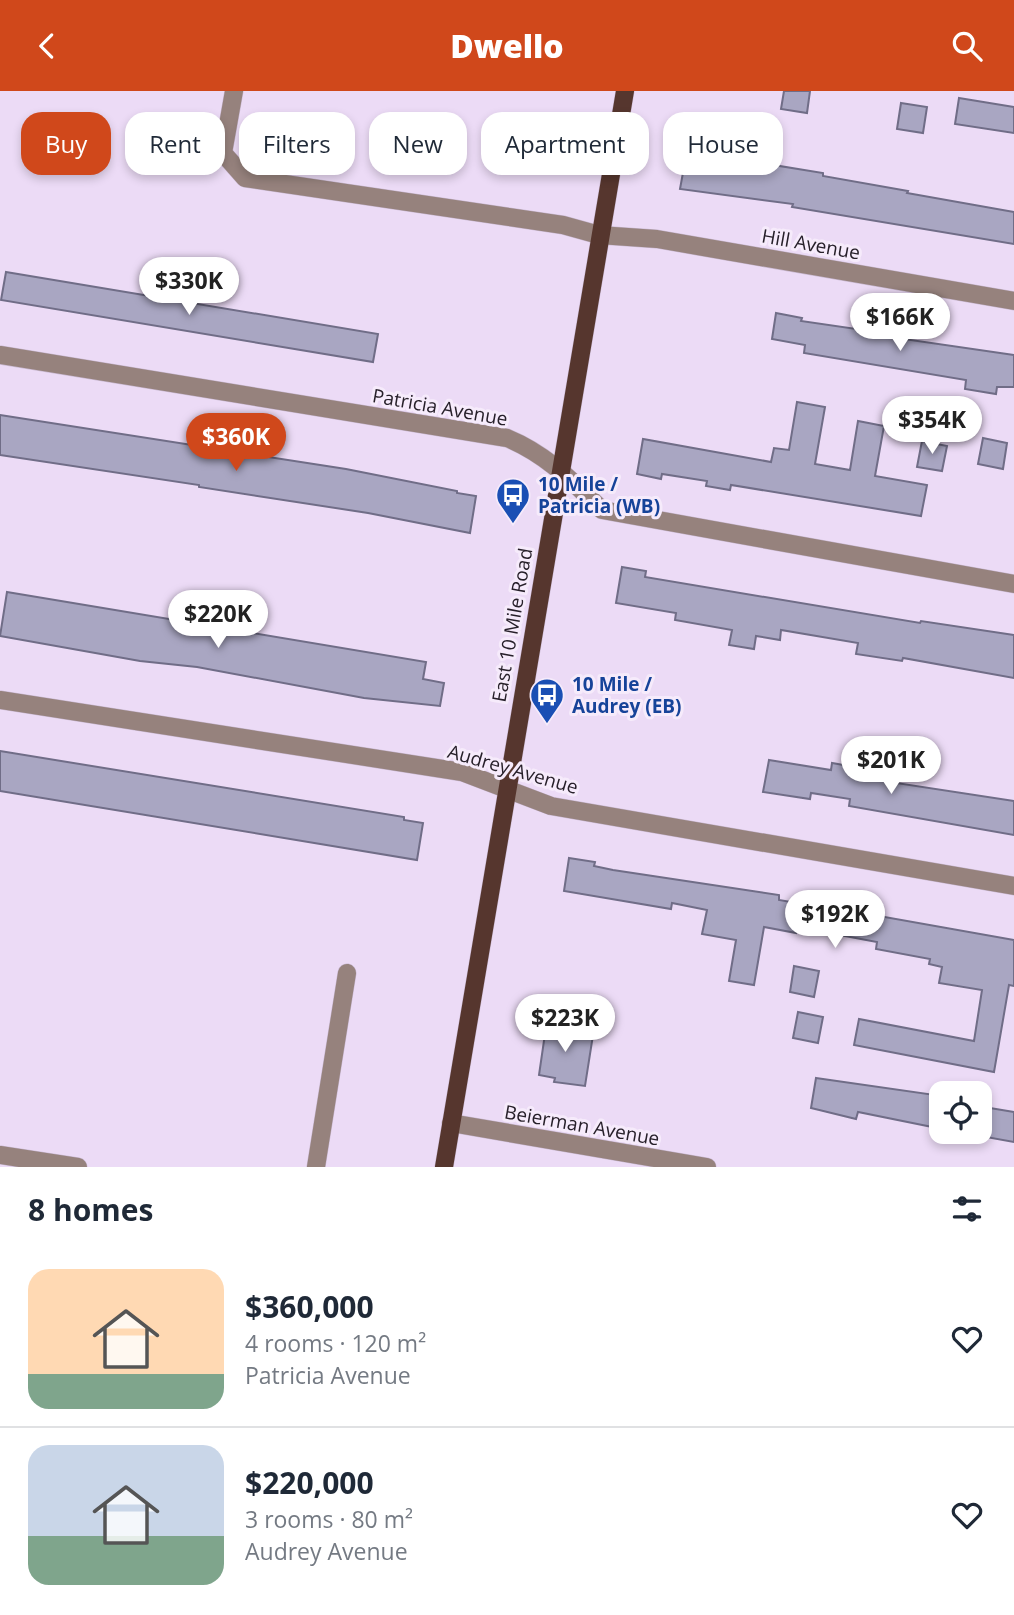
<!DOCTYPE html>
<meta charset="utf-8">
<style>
body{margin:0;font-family:"Open Sans",sans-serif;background:#f2f2f3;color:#1f2937;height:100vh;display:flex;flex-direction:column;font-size:26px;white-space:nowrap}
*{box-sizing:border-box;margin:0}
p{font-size:23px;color:#747a83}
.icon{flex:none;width:38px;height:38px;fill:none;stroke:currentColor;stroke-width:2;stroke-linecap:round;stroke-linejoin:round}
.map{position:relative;height:1076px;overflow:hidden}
.details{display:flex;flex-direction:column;background:#fff;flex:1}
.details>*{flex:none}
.guide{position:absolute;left:21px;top:21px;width:973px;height:63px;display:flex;gap:14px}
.buttons{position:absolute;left:929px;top:990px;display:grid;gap:14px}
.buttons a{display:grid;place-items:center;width:63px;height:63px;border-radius:14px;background:#fff;box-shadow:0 4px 10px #0003;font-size:35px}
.price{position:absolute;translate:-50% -60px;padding:0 16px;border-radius:24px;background:#fff;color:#222;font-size:23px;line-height:46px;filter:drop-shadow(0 2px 4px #0008)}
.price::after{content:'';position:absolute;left:50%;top:42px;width:21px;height:16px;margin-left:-10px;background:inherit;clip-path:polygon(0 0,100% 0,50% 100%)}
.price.selected{background:#d0481b;color:#fff}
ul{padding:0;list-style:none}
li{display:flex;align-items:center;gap:21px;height:175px;padding:0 28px}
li+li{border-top:2px solid #e0e1e3}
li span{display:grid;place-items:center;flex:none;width:196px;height:140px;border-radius:21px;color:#555}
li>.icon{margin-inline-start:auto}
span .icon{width:84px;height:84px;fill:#fffc;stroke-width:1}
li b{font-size:30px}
h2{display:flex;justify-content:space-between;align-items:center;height:84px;padding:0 28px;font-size:30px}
.chip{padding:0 24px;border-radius:21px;background:#fff;box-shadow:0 4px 10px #0003;font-size:24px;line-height:63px}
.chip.selected{background:#d0481b;color:#fff}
header{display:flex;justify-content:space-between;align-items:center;height:91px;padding:0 28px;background:#d0481b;color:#fff;font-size:32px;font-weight:800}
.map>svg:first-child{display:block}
</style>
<header><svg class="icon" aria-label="back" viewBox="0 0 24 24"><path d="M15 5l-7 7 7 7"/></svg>Dwello<svg class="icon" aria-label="search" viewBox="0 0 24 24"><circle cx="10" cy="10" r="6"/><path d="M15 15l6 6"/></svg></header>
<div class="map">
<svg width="1014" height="1076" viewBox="0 0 1014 1076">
<rect width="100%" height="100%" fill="#ecdbf6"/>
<path fill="#a9a6c2" stroke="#706d87" stroke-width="2" d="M784 0H810L807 22 781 18Z
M959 7 1014 16V42L955 33Z
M901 12 927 16 923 42 897 38Z
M687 60 823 82V85L908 100 907 102 1014 121V153L792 116 793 113 680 98Z
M6 181 378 243 373 271 1 209Z
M776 222 802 227 801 230 884 242 883 245 1014 264V296H997L996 303 965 298 966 289 804 262 805 254 772 248Z
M797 311 825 316 815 373 850 379 858 330 884 335 875 385 927 394 921 425 731 394 730 399 706 395 707 390 662 383 661 388 637 383 643 348 771 371 774 357 789 359Z
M0 324 346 378 457 400V402L476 405 470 442 368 422 199 396V394L0 364Z
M983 347 1007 352 1003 378 978 373Z
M922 350 947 355 942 380 917 376Z
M622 476 646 480 645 486 920 532 921 530 1014 544V587L903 567 902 570 856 563 858 552 781 539 780 549 756 545 754 558 729 554 732 539 675 529 676 522 616 512Z
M7 501 426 571 423 588 444 592 440 615 364 607 197 576 140 570 0 545Z
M0 660 404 726V729L423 732 417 769 0 700Z
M769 669 831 679 832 672 884 681 883 690 1014 710V744L849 715 850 708 811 702 810 708 763 701Z
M569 767 595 771 594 775 613 779 779 804V809L814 815 816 805 842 810 841 814 863 818 862 822 1014 849V895L1009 894 994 981 854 954 859 928 974 950 982 899 939 892 942 876 929 873 930 868 876 858 877 851 797 836 796 842 764 836 754 894 729 890 736 849 702 843 707 819 672 812 671 818 564 800Z
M794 875 819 880 814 906 790 901Z
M798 921 823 926 818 952 793 947Z
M547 929 568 932 567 940 593 944 585 995 554 991 555 987 539 984Z
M816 987 942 1005V1038L858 1021 856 1028 811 1017Z
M990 1017 1014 1021V1051L986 1046Z"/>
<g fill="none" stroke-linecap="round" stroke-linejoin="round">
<g stroke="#c9b9d1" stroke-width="19">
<path id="minor" d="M234 0 223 62 245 87 563 134 599 144 657 148 1014 210
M0 264 507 347C546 363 572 390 602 419L1014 493
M0 609 462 681 551 715 1014 795
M451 1032 707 1076
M0 1064 78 1076
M316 1076 347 882"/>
</g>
<g stroke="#c9b9d1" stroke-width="19">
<path id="major" d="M444 1076 625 0"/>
</g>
<use href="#minor" stroke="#96827d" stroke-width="18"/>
<use href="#major" stroke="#56362e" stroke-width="18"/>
</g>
<defs>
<g id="bus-pin" transform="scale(1.75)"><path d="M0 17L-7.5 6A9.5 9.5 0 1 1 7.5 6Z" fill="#1a4fb4" stroke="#f6ebfb"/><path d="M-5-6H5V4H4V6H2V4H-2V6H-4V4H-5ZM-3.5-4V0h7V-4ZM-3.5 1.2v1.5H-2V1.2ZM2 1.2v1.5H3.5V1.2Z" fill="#fff"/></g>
</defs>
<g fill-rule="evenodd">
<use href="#bus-pin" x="513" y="404"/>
<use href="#bus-pin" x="547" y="604"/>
</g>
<g text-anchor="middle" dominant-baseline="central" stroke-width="6" stroke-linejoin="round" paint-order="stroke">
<g font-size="19" fill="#27202a" stroke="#f6ebfb">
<text transform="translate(811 153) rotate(10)">Hill Avenue</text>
<text transform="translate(440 316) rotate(10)">Patricia Avenue</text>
<text transform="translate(512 534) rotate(-80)">East 10 Mile Road</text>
<text transform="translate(513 678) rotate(16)">Audrey Avenue</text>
<text transform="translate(582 1034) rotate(10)">Beierman Avenue</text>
</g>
<g font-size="19" font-weight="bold" fill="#164399" stroke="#f6ebfb" text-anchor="start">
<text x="538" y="393">10 Mile /<tspan x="538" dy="22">Patricia (WB)</tspan></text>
<text x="572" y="593">10 Mile /<tspan x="572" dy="22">Audrey (EB)</tspan></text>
</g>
</g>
</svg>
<div class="buttons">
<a><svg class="icon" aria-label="locate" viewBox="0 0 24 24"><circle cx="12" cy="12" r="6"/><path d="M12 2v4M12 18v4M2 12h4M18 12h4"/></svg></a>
</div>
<b class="price" style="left:189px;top:226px">$330K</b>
<b class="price" style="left:900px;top:262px">$166K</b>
<b class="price" style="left:932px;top:365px">$354K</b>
<b class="price selected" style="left:236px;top:382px">$360K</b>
<b class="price" style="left:218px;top:559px">$220K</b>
<b class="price" style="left:891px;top:705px">$201K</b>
<b class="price" style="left:835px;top:859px">$192K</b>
<b class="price" style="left:565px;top:963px">$223K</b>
<div class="guide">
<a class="chip selected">Buy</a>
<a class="chip">Rent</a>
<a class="chip">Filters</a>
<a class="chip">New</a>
<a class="chip">Apartment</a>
<a class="chip">House</a>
</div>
</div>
<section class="details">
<h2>8 homes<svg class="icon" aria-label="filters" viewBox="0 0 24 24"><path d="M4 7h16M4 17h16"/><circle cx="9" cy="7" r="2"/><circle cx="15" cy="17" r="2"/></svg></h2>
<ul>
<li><span style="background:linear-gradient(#ffd9b3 75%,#7fa58c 0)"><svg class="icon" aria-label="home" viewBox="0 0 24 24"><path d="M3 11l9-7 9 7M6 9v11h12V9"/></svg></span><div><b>$360,000</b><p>4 rooms · 120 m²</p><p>Patricia Avenue</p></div><svg class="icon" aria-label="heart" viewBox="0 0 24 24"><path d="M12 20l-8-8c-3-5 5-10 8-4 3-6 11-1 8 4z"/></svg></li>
<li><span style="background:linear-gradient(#c9d6e8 65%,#7fa58c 0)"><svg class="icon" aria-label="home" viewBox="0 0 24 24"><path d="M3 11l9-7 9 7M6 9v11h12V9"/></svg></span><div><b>$220,000</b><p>3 rooms · 80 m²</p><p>Audrey Avenue</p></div><svg class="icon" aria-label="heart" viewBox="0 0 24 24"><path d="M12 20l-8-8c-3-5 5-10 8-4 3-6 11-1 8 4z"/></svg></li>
</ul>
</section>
